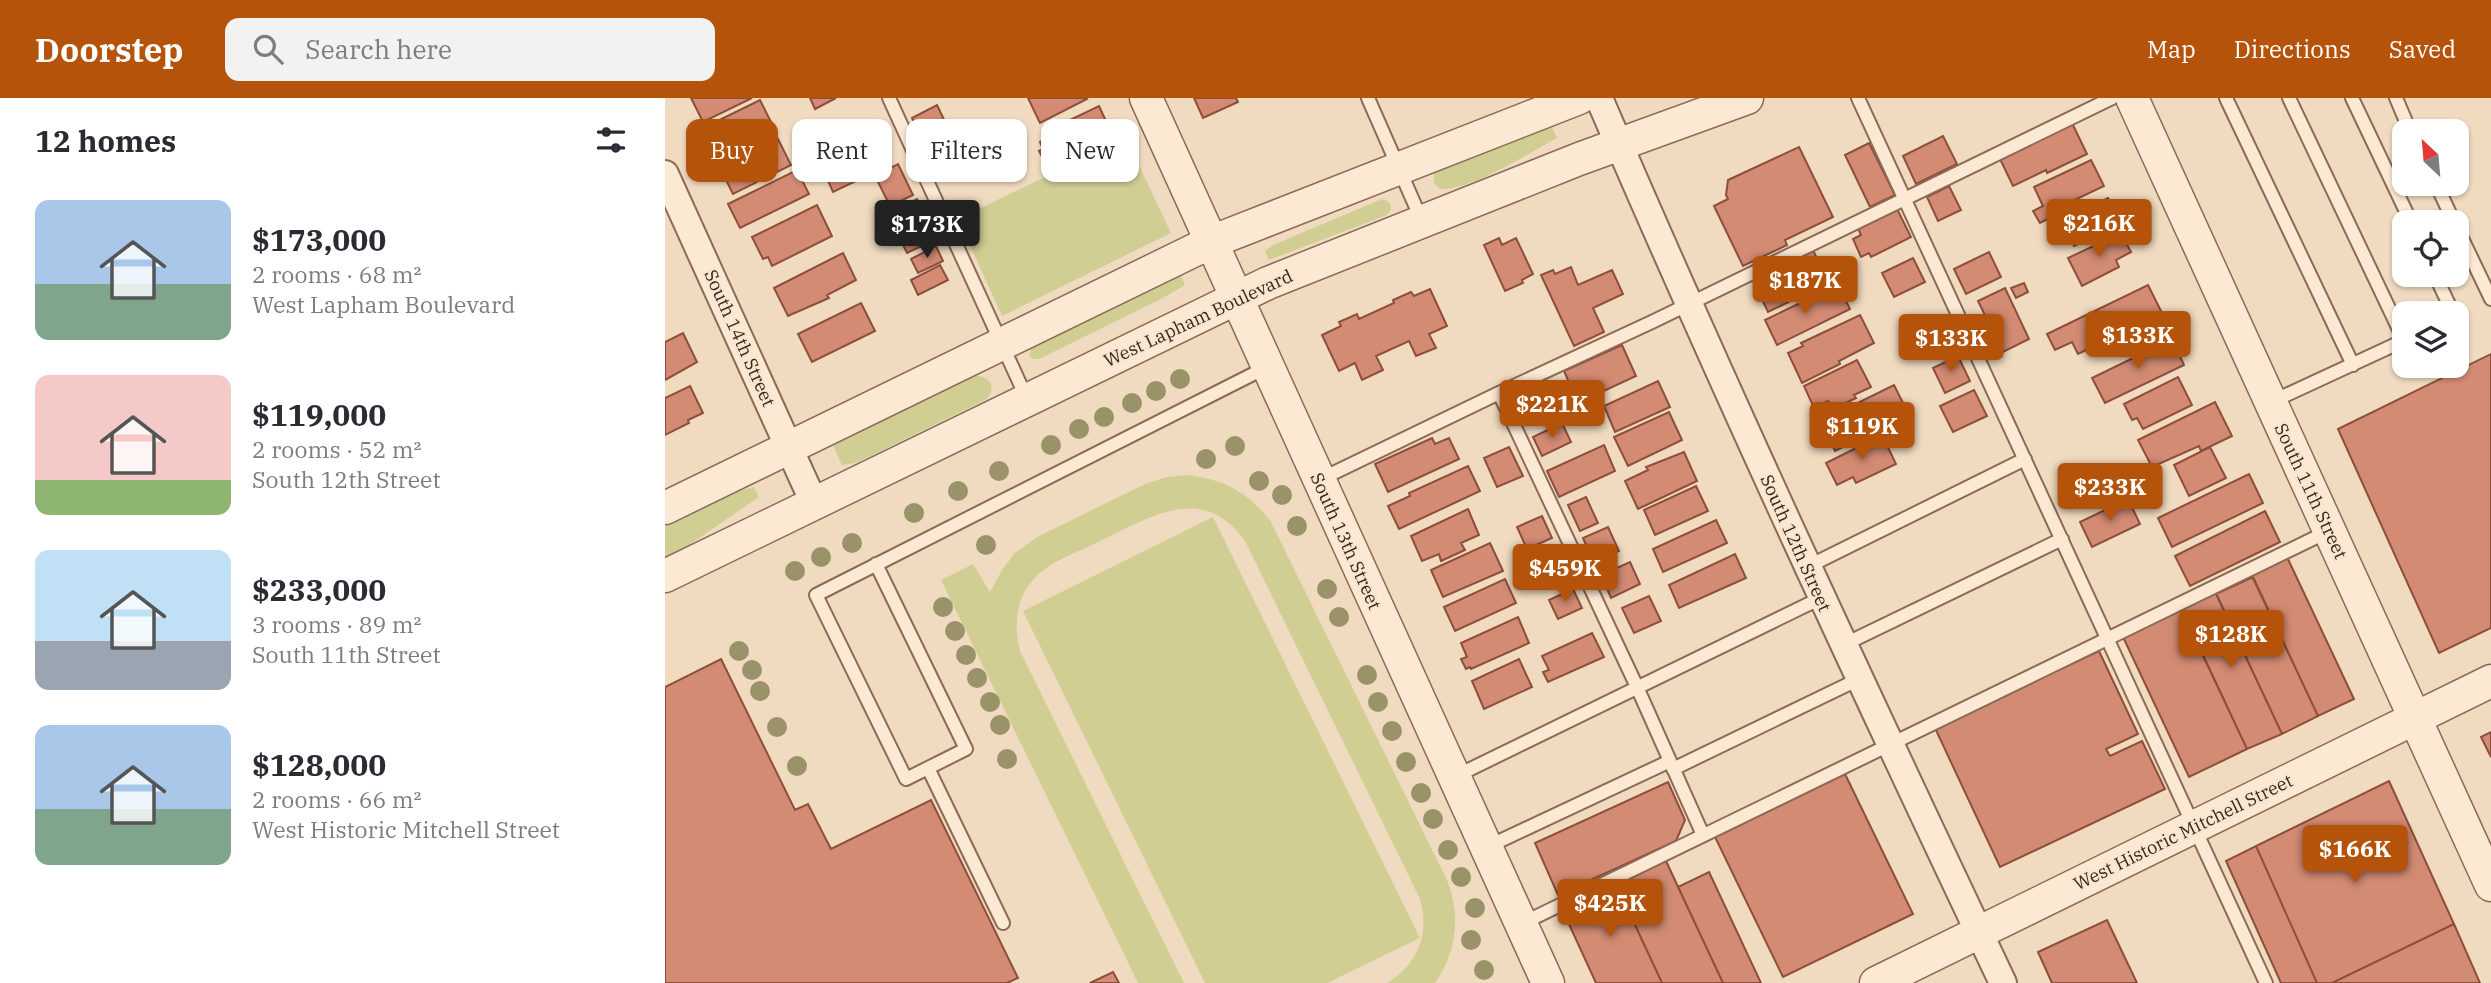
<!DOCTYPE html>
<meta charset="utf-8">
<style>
body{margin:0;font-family:"IBM Plex Serif",serif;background:#f2f2f3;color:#2b2b33;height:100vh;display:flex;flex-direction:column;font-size:26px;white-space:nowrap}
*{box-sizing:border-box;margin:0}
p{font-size:23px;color:#7c7c81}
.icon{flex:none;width:38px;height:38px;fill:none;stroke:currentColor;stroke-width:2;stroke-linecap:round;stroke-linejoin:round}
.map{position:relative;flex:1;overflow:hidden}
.panel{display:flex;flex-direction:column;background:#fff;width:665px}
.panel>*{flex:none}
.banner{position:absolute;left:21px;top:21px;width:665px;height:63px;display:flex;gap:14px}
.needle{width:46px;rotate:334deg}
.tools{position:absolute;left:1727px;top:21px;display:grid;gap:14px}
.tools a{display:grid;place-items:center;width:77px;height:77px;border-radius:14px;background:#fff;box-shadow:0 2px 5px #0004;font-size:35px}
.price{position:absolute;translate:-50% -60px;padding:0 16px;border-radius:7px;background:#b45309;color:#fff;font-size:23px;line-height:46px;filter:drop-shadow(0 2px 4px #0008)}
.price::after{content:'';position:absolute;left:50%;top:42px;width:21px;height:16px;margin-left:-10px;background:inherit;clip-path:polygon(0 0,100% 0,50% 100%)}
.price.selected{background:#222;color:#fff}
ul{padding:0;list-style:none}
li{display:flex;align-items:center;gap:21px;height:175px;padding:0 35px}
li span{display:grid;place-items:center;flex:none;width:196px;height:140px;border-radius:14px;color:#555}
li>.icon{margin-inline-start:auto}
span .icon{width:84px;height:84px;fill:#fffc;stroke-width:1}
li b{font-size:30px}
h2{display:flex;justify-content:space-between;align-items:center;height:84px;padding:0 35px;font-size:30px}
.tag{padding:0 24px;border-radius:14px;background:#fff;box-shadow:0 2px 5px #0004;font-size:24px;line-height:63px}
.tag.selected{background:#b45309;color:#fff}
header{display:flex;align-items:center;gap:42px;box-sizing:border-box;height:98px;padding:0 35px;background:#b45309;color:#fff}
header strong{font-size:33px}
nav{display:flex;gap:38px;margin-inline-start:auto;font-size:24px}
.search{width:490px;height:63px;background:#f2f2f3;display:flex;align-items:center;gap:18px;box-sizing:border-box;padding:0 24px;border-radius:14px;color:#7c7c81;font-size:26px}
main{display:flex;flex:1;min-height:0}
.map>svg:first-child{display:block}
</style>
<header>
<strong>Doorstep</strong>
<div class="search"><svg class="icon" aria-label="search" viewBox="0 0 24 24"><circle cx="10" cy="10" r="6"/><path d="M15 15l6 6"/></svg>Search here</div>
<nav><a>Map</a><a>Directions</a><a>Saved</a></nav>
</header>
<main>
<section class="panel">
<h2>12 homes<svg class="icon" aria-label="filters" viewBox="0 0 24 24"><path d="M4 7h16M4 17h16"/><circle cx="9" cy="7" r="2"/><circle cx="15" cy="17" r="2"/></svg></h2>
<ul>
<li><span style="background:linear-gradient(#a9c7e8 60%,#7fa58c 0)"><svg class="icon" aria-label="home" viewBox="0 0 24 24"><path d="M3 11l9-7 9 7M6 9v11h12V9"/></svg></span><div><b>$173,000</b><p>2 rooms · 68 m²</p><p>West Lapham Boulevard</p></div></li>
<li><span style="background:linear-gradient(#f6c9c9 75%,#8fb573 0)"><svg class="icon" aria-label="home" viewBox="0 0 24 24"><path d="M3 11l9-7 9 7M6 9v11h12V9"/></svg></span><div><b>$119,000</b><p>2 rooms · 52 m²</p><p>South 12th Street</p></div></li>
<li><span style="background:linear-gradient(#bfe0f5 65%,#9aa5b1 0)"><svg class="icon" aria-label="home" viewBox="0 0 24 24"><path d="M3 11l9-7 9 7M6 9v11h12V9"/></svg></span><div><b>$233,000</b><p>3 rooms · 89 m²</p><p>South 11th Street</p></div></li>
<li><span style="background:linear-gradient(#a9c7e8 60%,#7fa58c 0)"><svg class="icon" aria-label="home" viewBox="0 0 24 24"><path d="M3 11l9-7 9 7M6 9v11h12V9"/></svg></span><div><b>$128,000</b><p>2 rooms · 66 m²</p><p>West Historic Mitchell Street</p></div></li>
</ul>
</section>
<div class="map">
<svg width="1826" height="885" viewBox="0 0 1826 885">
<rect width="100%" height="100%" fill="#f1dbc0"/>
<path fill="#d0ce93" d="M873 29H887L892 40C864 55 805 93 775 91L769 85 768 70Z
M461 40 506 135 337 218 293 121Z
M717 101C726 104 729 109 722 117L604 162 600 153 608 147Z
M516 177 520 187 496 201 374 261H368L364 258 367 248 502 181Z
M308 277C323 278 333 286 322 301L191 365 177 367 168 347Z
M522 377C559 381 582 394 605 422L782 782C796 817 792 854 770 885H722C753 867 765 835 755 801L580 443C538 383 484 420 433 444 412 455 384 463 368 482 350 502 349 528 355 553L519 885H473L276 482 308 466 325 494 337 472 350 455 372 439 480 386 502 379Z
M89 389 94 399 21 449 0 459V429L70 394Z
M548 419 755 840 662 885H540L358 513Z"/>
<path fill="#d38b73" stroke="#8d4e3a" stroke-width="2" d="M26 0H87L38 24Z
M145 0H171L150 11Z
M363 0H421L422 1 375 25Z
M529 0H571L573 4 538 20Z
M95 2 110 32 67 54 66 52 52 59 38 30Z
M272 7 284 32 259 45 247 20Z
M434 8 446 34 384 64 381 58 378 60 374 53 378 51 375 44 388 37 386 31Z
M1407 25 1422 56 1382 75 1381 72 1348 88 1335 61Z
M111 37 126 67 68 96 53 66Z
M306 37 308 41 312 39 322 59 276 82 266 62 279 56 277 51Z
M1278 38 1292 66 1251 86 1238 58Z
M1204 45 1230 97 1205 109 1180 57Z
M1134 49 1168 119 1120 142 1122 147 1078 168 1049 108 1063 101 1061 97 1063 82Z
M204 52 214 72 168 94 159 74Z
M1426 62 1439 88 1403 105 1405 110 1375 125 1368 113 1378 108 1369 89Z
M233 66 248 97 225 108 210 78Z
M132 72 144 96 75 130 63 106Z
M1284 88 1296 112 1273 123 1262 99Z
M1443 100 1453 121 1424 135 1427 140 1409 148 1397 122Z
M252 101 257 112 234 124 229 113Z
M152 107 167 138 107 168 103 159 98 161 87 139Z
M1232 111 1246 139 1206 159 1204 155 1196 159 1188 141 1196 137 1193 130Z
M255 119 267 143 242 155 230 131Z
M1456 135 1466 154 1451 162 1454 169 1417 188 1403 160Z
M834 140 837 147 851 140 868 176 857 182 858 185 840 193 819 147Z
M271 148 278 163 253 175 246 161Z
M1148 152 1161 180 1159 181 1161 186 1103 214 1089 185 1104 178 1102 175Z
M1324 154 1336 179 1301 196 1289 171Z
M178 155 191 182 162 197 164 200 123 218 109 190Z
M1248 160 1260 184 1229 199 1217 175Z
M275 167 283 182 253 197 246 182Z
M906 169 913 187 947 172 958 196 928 210 939 234 909 248 876 177 888 172 890 176Z
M1359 185 1363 194 1351 200 1346 190Z
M1483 187 1500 221 1467 237 1466 233 1449 241V239L1413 256 1407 244 1390 252 1382 236Z
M1340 190 1364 241 1338 254 1313 203Z
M765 191 782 228 764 236 771 250 751 258 744 243 711 258 718 272 697 282 690 265 674 273 657 237 676 228 674 224 692 216 694 221 729 205 728 202 746 194 749 198Z
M1160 193 1165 203 1178 197 1185 211 1112 247 1100 222Z
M196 205 210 233 147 264 133 236Z
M1195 217 1209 245 1174 263 1175 266 1137 285 1123 255 1138 248 1136 245Z
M18 235 32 264 0 282V244Z
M1507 241 1519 267 1440 305 1427 280Z
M957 247 971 278 913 305 899 273Z
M1826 256V530L1774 555 1673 331Z
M1293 258 1305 283 1280 295 1268 270Z
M1192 262 1206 289 1189 297 1191 300 1168 311 1163 303 1149 310 1139 288Z
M1513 279 1527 307 1478 331 1472 320 1467 322 1459 306Z
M993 283 1005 309 950 334 939 308Z
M1229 287 1244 317 1170 353 1156 323Z
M25 288 38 315 23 322 24 325 0 337V300Z
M881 288 890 310 867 321 857 299Z
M1309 292 1322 318 1288 334 1275 308Z
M1550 304 1567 338 1536 353 1534 348 1487 369 1473 342Z
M1004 314 1017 342 963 368 949 339Z
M897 325 906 344 877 358 868 339Z
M1217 337 1231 366 1191 385 1188 379 1172 387 1161 365Z
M767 340 770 346 784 340 794 361 723 394 710 366Z
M939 347 950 373 894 399 882 373Z
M844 349 858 378 832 389 819 360Z
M1545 349 1561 380 1524 398 1509 367Z
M1019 354 1032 383 973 411 960 383 983 372 981 369Z
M803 368 815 393 734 431 723 408 745 398 744 395Z
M1584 376 1598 405 1507 449 1493 420Z
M1031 388 1043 413 990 437 979 412Z
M921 399 933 425 915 433 903 407Z
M1463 401 1475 426 1427 449 1415 424Z
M803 411 814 437 796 445 800 452 776 463 774 456 757 463 746 438Z
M1600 413 1615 444 1525 488 1510 458Z
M877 418 887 440 862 451 852 429Z
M1051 422 1062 445 998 474 988 451Z
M943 429 954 453 929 465 918 440Z
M825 445 838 473 778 499 766 472Z
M892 453 903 477 878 489 868 465Z
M1070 456 1081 480 1014 510 1004 487Z
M1622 459 1689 601 1653 618 1586 476Z
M965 464 975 486 946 500 936 477Z
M1588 479 1653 618 1617 636 1551 496Z
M840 481 851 505 790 533 779 509Z
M908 491 917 510 893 521 884 502Z
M1550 493 1617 636 1582 651 1515 509Z
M984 498 996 523 969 535 957 510Z
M1517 512 1582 651 1524 679 1458 539Z
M853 519 864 545 806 571 805 569 801 571 796 561 802 559 796 545Z
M927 535 939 559 883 584 878 574 884 572 877 558Z
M1434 553 1473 636 1441 651 1445 658 1477 643 1500 691 1335 769 1270 630Z
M56 561 130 712 143 706 166 751 266 702 353 880 342 885H0V589Z
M854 561 867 589 819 611 807 583Z
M1826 634V659L1816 639Z
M1180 676 1248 816 1118 879 1050 739Z
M1724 683 1789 826 1667 885H1652L1591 748Z
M1003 684 1020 722 1011 743 893 797 870 745Z
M1591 748 1652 885H1616L1561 763Z
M1001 763 1058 885H997L951 786Z
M1044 774 1096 885H1058L1013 789Z
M951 786 997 885H931L897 811Z
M1442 822 1472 885H1387L1373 854Z
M1789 826 1815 885H1667Z
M448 874 454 885H425Z"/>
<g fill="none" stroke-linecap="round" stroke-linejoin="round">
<g stroke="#8c6a56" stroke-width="16">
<path id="service" d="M224 0 362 301
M703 0 757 123
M1193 0 1601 885
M1561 0 1688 267
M1624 0 1739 242
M1687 0 1746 124
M1731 0 1745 33
M1771 86 1789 124
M1792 130 1826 201
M1770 177 1788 215
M834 295 989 223 1447 0
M1606 304 1740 242
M654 382 834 295 972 589 1038 737
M211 466 301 651 241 681 151 497 602 269
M1142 469 1360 361
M1178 547 1397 441
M263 670 338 825
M1008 671 1194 581
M789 679 1156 500
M822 749 1005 663
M856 826 1664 433"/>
</g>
<g stroke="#8c6a56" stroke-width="30">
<path id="minor" d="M934 0C1062 298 1199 592 1338 885
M0 76 149 405"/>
</g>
<g stroke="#8c6a56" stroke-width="35">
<path id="tertiary" d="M481 0 883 885
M1467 0 1826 787
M0 410 546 144 914 0
M0 478 603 185 914 61 1082 0
M1211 885 1826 583"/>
</g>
<use href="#service" stroke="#fbe9d4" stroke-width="12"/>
<use href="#minor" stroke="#fbe9d4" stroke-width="26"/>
<use href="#tertiary" stroke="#fbe9d4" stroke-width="32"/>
</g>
<g fill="#9a9369">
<circle cx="515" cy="281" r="10"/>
<circle cx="491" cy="293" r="10"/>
<circle cx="467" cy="305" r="10"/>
<circle cx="439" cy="319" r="10"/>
<circle cx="414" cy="331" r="10"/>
<circle cx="386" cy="347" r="10"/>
<circle cx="570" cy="348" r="10"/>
<circle cx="541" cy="361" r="10"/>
<circle cx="334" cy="373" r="10"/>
<circle cx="594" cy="383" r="10"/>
<circle cx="293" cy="393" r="10"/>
<circle cx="617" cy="397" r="10"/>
<circle cx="249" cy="415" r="10"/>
<circle cx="632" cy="428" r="10"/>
<circle cx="187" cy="445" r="10"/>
<circle cx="321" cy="447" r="10"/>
<circle cx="156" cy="459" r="10"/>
<circle cx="130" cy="473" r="10"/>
<circle cx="662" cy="491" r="10"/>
<circle cx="278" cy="509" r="10"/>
<circle cx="674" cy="519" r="10"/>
<circle cx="290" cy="533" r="10"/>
<circle cx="74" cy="553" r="10"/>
<circle cx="301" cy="557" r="10"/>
<circle cx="87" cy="572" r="10"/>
<circle cx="702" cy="577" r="10"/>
<circle cx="312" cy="580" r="10"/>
<circle cx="95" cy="593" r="10"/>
<circle cx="325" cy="604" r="10"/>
<circle cx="713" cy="604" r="10"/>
<circle cx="335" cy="627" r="10"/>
<circle cx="112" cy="629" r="10"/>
<circle cx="727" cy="633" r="10"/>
<circle cx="342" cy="661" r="10"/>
<circle cx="741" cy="664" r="10"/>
<circle cx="132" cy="668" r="10"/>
<circle cx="756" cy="695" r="10"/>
<circle cx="768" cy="721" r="10"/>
<circle cx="783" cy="752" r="10"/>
<circle cx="796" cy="779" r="10"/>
<circle cx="810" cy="810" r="10"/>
<circle cx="806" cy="842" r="10"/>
<circle cx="819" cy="872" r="10"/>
</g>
<g text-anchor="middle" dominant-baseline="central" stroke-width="5" stroke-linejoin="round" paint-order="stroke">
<g font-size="18" fill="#3a261c" stroke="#f8e6d0">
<text transform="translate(533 220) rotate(-25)">West Lapham Boulevard</text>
<text transform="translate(75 240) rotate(66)">South 14th Street</text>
<text transform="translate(1646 393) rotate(65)">South 11th Street</text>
<text transform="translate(681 443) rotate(66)">South 13th Street</text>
<text transform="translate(1131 445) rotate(66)">South 12th Street</text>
<text transform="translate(1518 734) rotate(-26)">West Historic Mitchell Street</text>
</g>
</g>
</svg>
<div class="tools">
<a><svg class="needle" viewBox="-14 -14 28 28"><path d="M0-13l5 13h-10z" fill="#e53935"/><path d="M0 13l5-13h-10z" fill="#7c7c81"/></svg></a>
<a><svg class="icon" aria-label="locate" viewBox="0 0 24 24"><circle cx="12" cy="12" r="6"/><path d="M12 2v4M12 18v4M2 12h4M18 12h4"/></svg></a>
<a><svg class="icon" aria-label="layers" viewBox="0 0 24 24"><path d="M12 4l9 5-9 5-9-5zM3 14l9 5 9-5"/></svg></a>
</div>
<b class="price" style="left:1434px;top:161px">$216K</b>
<b class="price selected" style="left:262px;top:162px">$173K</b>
<b class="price" style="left:1140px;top:218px">$187K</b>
<b class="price" style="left:1473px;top:273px">$133K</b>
<b class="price" style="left:1286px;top:276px">$133K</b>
<b class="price" style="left:887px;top:342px">$221K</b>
<b class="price" style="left:1197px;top:364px">$119K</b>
<b class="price" style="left:1445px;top:425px">$233K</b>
<b class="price" style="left:900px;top:506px">$459K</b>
<b class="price" style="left:1566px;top:572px">$128K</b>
<b class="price" style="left:1690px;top:787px">$166K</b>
<b class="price" style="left:945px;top:841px">$425K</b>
<div class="banner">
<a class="tag selected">Buy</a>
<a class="tag">Rent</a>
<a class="tag">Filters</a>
<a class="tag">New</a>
</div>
</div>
</main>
